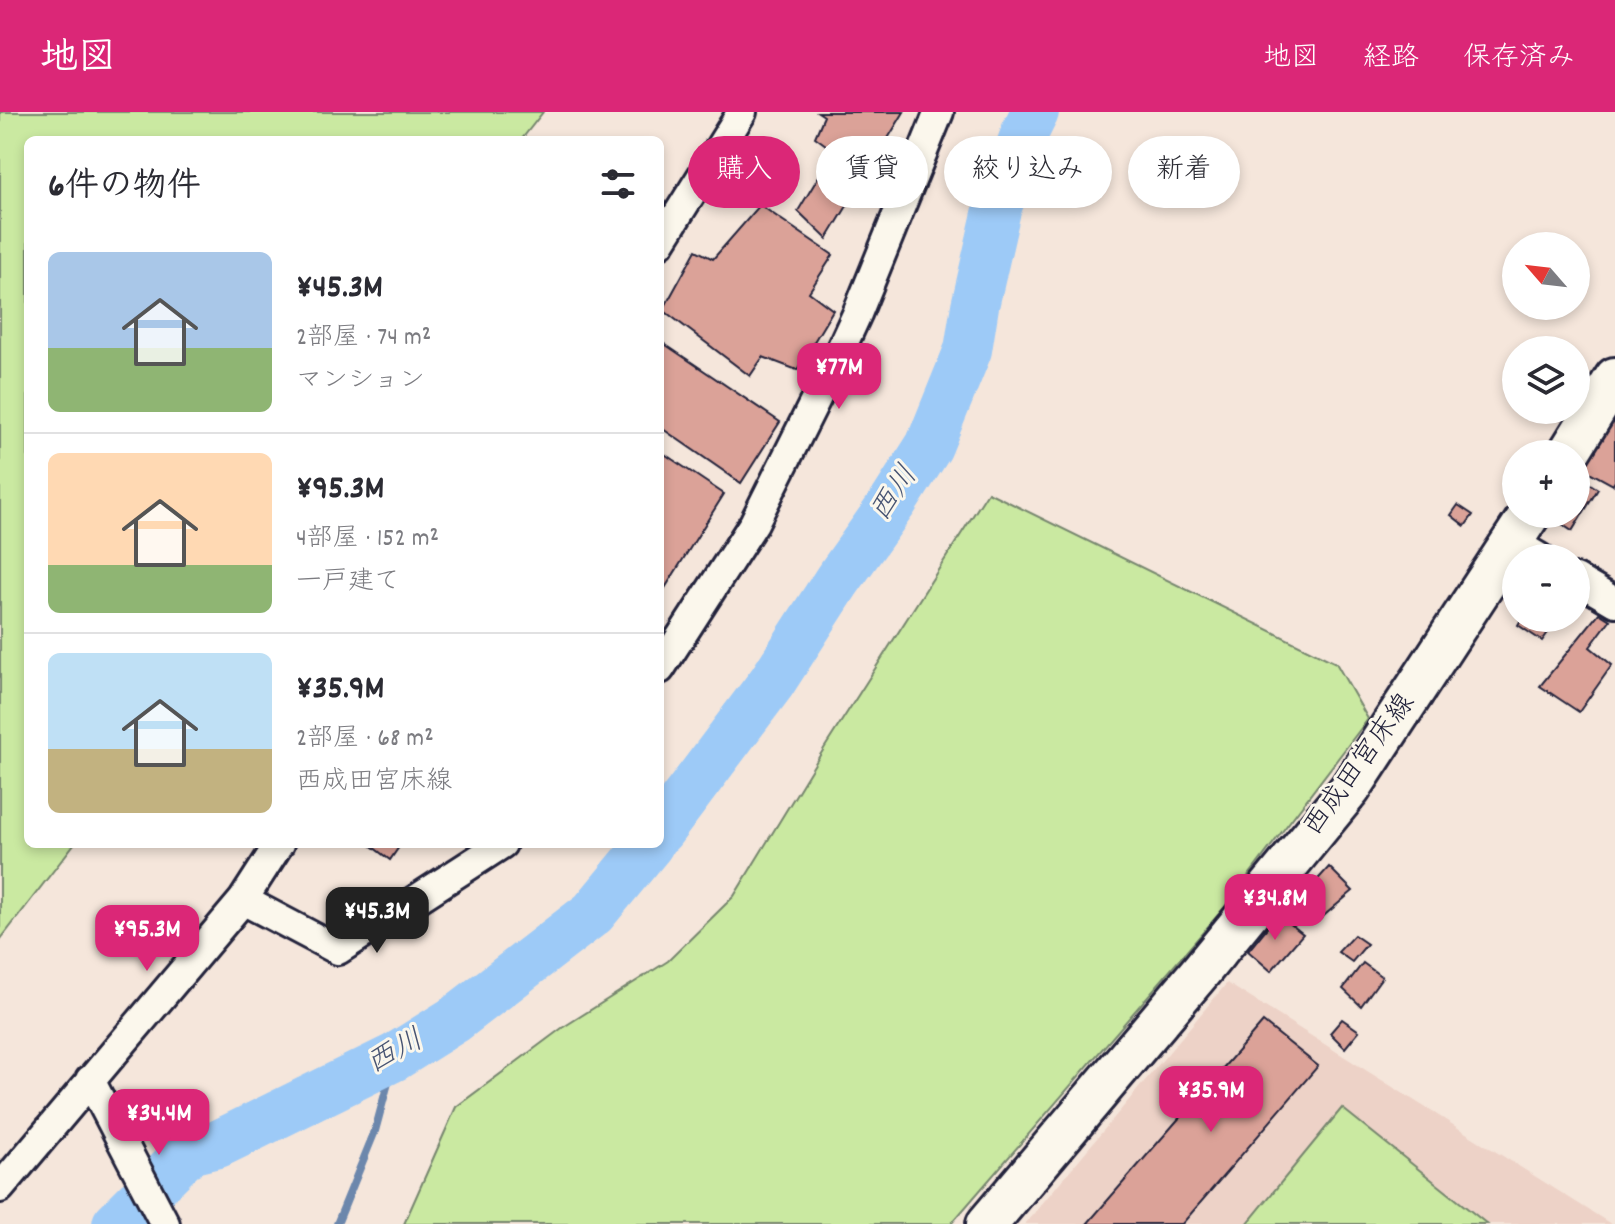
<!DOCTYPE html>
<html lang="ja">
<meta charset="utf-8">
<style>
body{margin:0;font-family:Dekko,"Klee One",sans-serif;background:#f7f7f7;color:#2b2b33;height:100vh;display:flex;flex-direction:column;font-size:30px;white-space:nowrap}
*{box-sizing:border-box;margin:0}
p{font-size:26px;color:#7c7c81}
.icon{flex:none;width:44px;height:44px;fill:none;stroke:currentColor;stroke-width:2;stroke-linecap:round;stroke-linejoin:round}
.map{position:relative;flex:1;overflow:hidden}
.sheet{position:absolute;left:24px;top:24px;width:640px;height:712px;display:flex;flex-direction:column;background:#fff;border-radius:12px;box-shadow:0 4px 12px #0003}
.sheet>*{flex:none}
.top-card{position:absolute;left:688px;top:24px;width:760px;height:72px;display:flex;gap:16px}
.needle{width:52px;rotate:298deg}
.buttons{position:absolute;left:1502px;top:120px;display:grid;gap:16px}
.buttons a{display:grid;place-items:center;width:88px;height:88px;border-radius:50%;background:#fff;box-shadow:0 4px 12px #0003;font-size:40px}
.price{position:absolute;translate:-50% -68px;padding:0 18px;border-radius:16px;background:#db2777;color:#fff;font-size:26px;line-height:52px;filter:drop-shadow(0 2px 4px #0008)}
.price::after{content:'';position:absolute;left:50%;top:48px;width:24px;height:18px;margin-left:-12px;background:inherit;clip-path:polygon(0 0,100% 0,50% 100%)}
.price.active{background:#222;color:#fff}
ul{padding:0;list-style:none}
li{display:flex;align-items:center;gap:24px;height:200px;padding:0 24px}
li+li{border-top:2px solid #e1e1e2}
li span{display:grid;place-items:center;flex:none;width:224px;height:160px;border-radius:12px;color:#555}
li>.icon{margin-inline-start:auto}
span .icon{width:96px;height:96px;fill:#fffc;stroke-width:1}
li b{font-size:34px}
h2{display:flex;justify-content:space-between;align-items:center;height:96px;padding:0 24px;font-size:34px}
.tag{padding:0 28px;border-radius:36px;background:#fff;box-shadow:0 4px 12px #0003;font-size:28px;line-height:72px}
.tag.active{background:#db2777;color:#fff}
header{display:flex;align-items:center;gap:48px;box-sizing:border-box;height:112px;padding:0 40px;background:#db2777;color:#fff}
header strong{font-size:38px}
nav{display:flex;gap:44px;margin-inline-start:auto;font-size:28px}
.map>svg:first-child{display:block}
</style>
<header>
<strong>地図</strong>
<nav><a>地図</a><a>経路</a><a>保存済み</a></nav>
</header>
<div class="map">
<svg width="1615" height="1112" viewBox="0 0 1615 1112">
<rect width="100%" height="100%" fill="#f5e6db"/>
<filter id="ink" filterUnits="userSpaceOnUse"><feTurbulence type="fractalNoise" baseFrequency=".0125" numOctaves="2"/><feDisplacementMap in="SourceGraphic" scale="16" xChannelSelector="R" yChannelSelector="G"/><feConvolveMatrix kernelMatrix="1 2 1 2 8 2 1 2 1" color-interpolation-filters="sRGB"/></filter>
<g filter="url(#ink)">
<path fill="#edd2c7" d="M1227 871 1611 1112H1025Z"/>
<path fill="#cae9a1" stroke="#76866e" stroke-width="2" d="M0 0H543L521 28H28V732H74L0 828Z
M988 380 1336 551 1368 607 1224 796 951 1112H404L456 995 562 916 668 849 734 784 825 635Z
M1342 996 1487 1112H1247Z"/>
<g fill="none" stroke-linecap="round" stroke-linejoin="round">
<path stroke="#6c87ac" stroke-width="8" d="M337 1112 375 1019 395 945"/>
<path stroke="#9dcaf7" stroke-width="48" d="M660 719 772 570 837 469 894 389 929 334 968 238 975 194 997 98 1025 20 1035 0
M116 1112 189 1039 218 1032 395 945 454 908 593 801 650 732"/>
</g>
<path fill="#dba298" stroke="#22223b" stroke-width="2" d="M818 0H904L827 127 798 99 834 39 815 25 824 4Z
M760 93 833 143 809 180 833 198 797 258 763 245 750 264 663 198 696 138 713 147Z
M660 229 780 310 741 371 660 315Z
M1615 304V369L1613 373 1580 355Z
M660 339 724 382 660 484Z
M1576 363 1598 377 1572 419 1551 405 1553 402H1576Z
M1458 393 1473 403 1465 414 1451 403Z
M1599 501 1610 508 1590 535 1612 553 1579 600 1540 574Z
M1522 506H1549L1555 511 1542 529 1518 513Z
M369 732H401L390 748Z
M1329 755 1353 779 1320 807 1302 785Z
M1278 802 1303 822 1271 859 1248 839Z
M1354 823 1367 832 1352 850 1338 840Z
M1363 851 1382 865 1361 894 1343 877Z
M1342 907 1359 919 1345 936 1330 921Z
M1263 910 1318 954 1182 1112H1087Z"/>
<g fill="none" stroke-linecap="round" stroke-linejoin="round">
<g stroke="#22223b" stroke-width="34">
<path id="minor" d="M660 131 742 0
M1513 430 1540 446
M1576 467 1615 490
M660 557 754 411 839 241 857 202 939 0
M243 788 338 838 502 732
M90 968 165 1112
M0 1076 243 788 279 732"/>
</g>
<g stroke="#22223b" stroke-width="46">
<path id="secondary" d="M1568 342 1615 266
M987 1112 1200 860 1350 677 1530 402"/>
</g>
<use href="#minor" stroke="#fbf7ec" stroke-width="28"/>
<use href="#secondary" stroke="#fbf7ec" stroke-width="40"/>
</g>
</g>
<g text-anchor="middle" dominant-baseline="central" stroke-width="6" stroke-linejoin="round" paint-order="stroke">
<g font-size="28" fill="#22223b" stroke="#fbf7ec">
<text transform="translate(1361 654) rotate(-54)">西成田宮床線</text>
</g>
<g font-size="30" font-style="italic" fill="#475473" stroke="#fbf7ec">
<text transform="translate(896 383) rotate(-56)">西川</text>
<text transform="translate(396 942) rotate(-29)">西川</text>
</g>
</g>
</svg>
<div class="buttons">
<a><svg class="needle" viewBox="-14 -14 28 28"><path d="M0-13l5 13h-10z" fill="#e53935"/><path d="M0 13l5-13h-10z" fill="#7c7c81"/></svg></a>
<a><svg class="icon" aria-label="layers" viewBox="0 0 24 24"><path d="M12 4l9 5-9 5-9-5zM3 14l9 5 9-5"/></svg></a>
<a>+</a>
<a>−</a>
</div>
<b class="price" style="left:839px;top:299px">¥77M</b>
<b class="price" style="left:1275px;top:830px">¥34.8M</b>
<b class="price active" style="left:377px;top:843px">¥45.3M</b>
<b class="price" style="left:147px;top:861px">¥95.3M</b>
<b class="price" style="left:1211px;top:1022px">¥35.9M</b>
<b class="price" style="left:159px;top:1045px">¥34.4M</b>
<div class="top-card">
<a class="tag active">購入</a>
<a class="tag">賃貸</a>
<a class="tag">絞り込み</a>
<a class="tag">新着</a>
</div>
<section class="sheet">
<h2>6件の物件<svg class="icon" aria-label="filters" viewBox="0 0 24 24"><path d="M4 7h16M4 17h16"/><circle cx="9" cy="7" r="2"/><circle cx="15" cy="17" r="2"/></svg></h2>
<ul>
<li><span style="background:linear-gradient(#a9c7e8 60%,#8fb573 0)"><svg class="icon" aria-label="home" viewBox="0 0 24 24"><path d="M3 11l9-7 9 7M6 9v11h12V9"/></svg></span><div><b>¥45.3M</b><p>2部屋 · 74 m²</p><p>マンション</p></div></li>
<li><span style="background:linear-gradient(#ffd9b3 70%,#8fb573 0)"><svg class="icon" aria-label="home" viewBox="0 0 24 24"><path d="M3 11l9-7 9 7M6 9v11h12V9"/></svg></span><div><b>¥95.3M</b><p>4部屋 · 152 m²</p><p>一戸建て</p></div></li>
<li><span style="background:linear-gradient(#bfe0f5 60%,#c2b280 0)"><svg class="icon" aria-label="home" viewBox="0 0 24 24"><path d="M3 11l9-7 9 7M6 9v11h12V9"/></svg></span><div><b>¥35.9M</b><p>2部屋 · 68 m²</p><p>西成田宮床線</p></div></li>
</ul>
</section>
</div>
